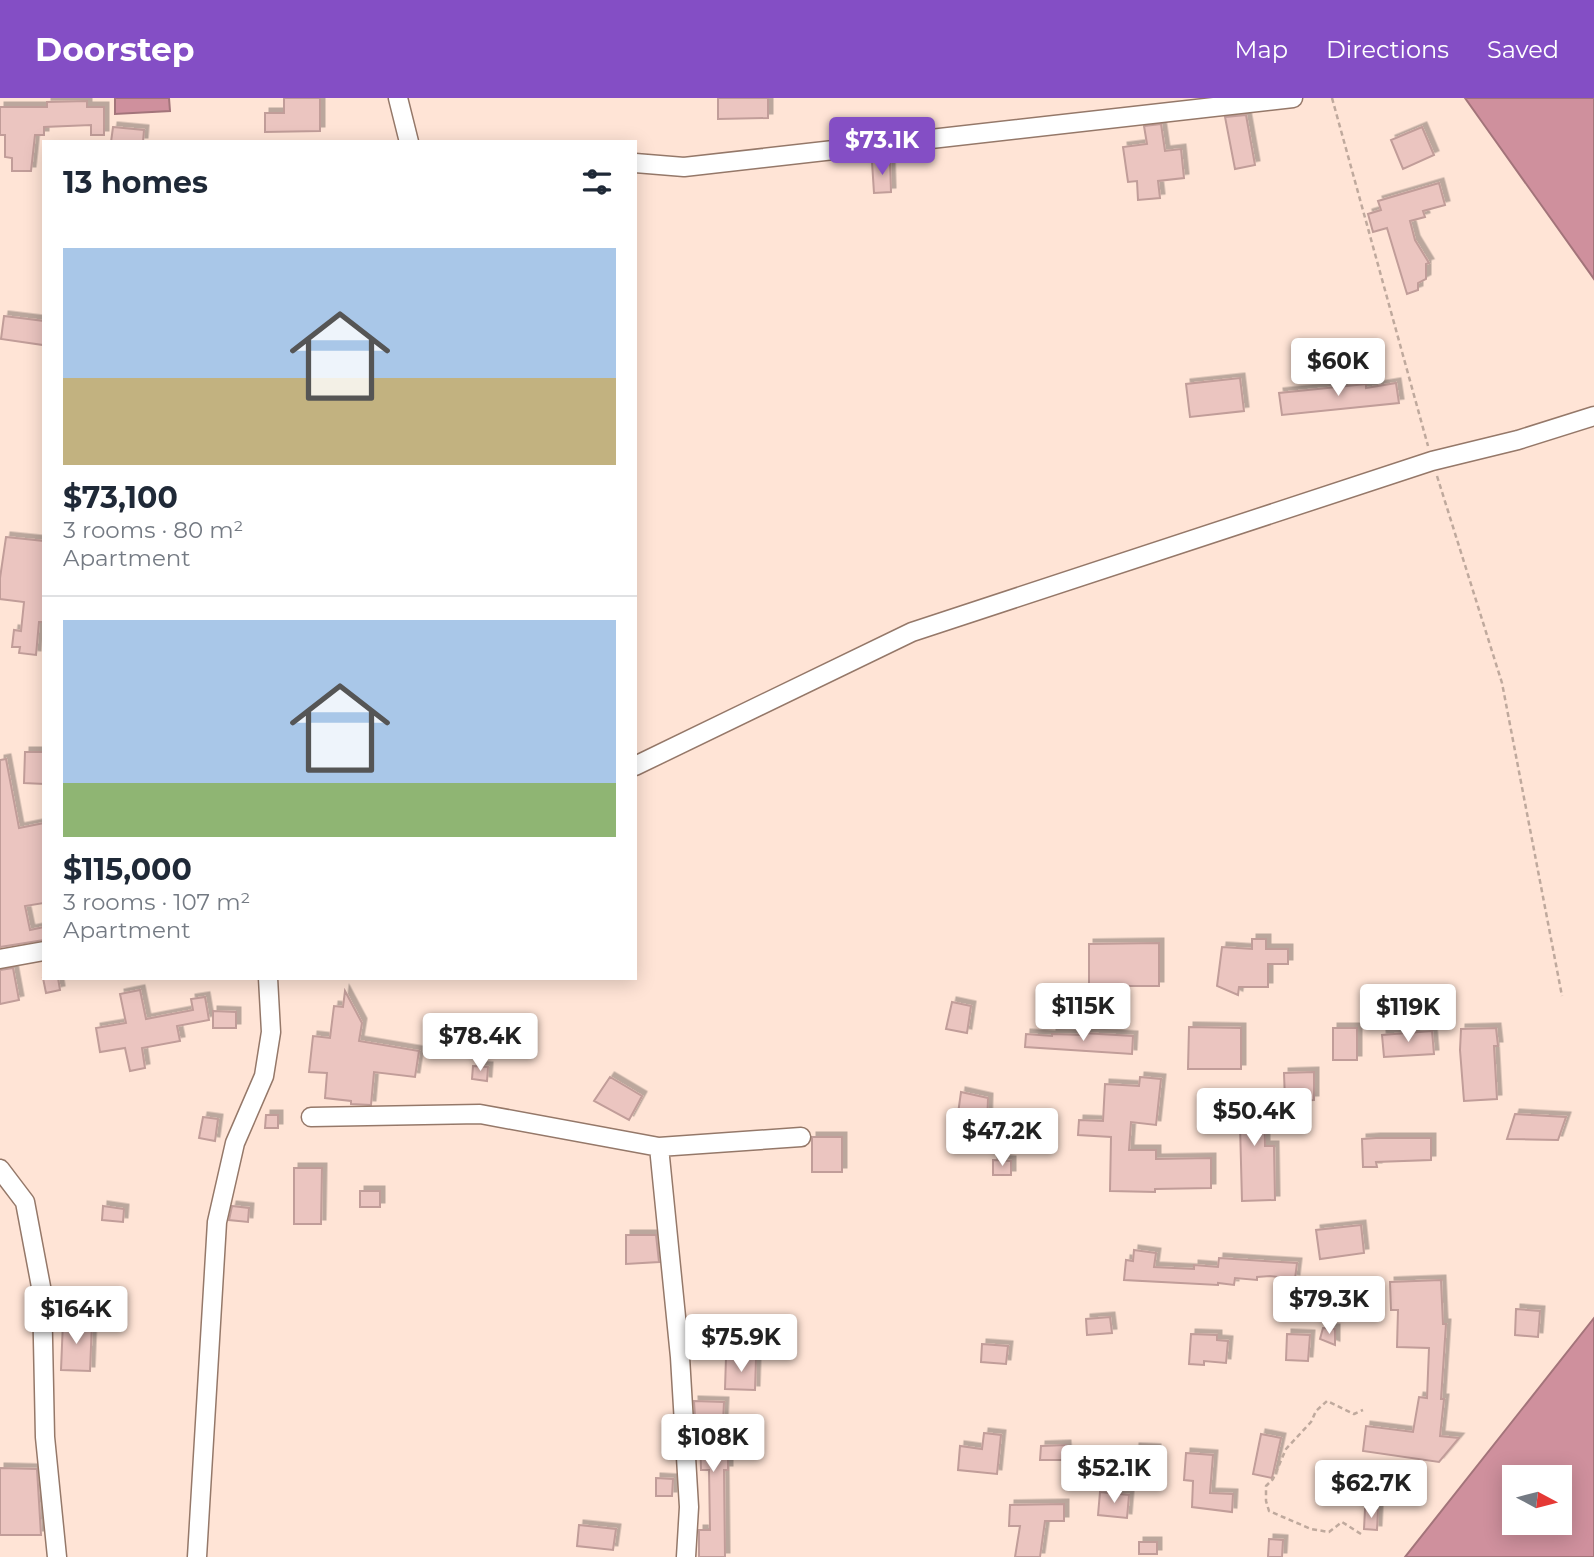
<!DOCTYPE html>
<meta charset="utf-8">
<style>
body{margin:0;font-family:Montserrat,sans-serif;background:#f6f6f7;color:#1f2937;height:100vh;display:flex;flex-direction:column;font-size:26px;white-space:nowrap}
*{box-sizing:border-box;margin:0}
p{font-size:23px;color:#747a83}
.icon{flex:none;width:38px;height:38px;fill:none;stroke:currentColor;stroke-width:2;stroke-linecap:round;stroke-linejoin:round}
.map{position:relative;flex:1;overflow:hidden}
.side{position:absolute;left:42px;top:42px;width:595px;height:840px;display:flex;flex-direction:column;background:#fff;border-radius:0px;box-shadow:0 4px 18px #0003}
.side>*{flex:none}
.needle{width:46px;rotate:97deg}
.buttons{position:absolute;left:1502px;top:1367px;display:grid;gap:14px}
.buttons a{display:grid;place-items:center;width:70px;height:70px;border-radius:0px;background:#fff;box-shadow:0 4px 18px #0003;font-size:35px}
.price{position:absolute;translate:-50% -60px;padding:0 16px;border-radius:7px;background:#fff;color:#222;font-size:23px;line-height:46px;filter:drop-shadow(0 2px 4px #0008)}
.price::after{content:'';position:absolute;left:50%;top:42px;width:21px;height:16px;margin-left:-10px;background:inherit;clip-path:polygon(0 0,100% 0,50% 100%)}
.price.active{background:#844ec5;color:#fff}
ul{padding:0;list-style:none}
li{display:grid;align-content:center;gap:14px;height:371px;padding:0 21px}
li+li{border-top:2px solid #e0e1e3}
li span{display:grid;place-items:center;height:217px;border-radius:0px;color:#555}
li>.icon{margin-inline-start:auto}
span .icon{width:126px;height:126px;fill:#fffc;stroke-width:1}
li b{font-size:30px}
h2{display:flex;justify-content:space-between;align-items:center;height:84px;padding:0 21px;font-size:30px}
header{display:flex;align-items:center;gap:42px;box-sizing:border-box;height:98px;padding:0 35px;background:#844ec5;color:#fff}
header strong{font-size:33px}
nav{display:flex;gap:38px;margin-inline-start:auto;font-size:24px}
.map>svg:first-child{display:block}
</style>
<header>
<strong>Doorstep</strong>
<nav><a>Map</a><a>Directions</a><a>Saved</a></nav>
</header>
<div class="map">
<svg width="1594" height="1459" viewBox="0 0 1594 1459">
<defs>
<filter id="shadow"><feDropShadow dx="4.5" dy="-4.5" stdDeviation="0" flood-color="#0004"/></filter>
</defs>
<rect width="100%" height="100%" fill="#ffe4d6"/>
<path fill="#cf909d" stroke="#a3747a" stroke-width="2" fill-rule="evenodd" d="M115 0H169L170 13 115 16Z
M1465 0H1594V181L1482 24Z
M1594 1220V1459H1405ZM1559 1379V1424H1514V1379Z"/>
<path fill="#ebc5c0" stroke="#c19d99" stroke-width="2" filter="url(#shadow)" d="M284 0H320V33L265 34V15H284Z
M718 0H768V20L718 21Z
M87 3V9H104V37H91V27L44 29V37H35L31 73H12V60L5 59V37H0V9H47V4Z
M1246 17 1255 67 1235 71 1225 19Z
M1161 26 1165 53 1181 51 1184 80 1158 83 1160 100 1138 102 1137 83 1128 84 1123 49 1147 46 1144 28Z
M113 29 144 32 143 44H111Z
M1422 29 1434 57 1403 71 1391 42Z
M890 63 891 94 874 95 872 64Z
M1439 85 1445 107 1423 113 1425 119 1410 123 1415 142 1429 165 1426 166V181L1418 185V192L1407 196 1387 130 1373 134 1368 116 1381 112 1378 103Z
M4 218 44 223 43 247 1 241Z
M1240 280 1244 313 1190 319 1186 286Z
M1396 285 1399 305 1282 317 1279 295 1366 286V290Z
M6 439 44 443V524H39L36 557 19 555 20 549H12L14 532 21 533 24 504 0 501V480Z
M25 654H44V686L24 685Z
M6 661 19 730 44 725V805L25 808 30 832 44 829V842L0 849V662Z
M1252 841H1266V851H1288V866H1268V889H1239L1238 897 1217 888 1222 849 1252 851Z
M1159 845V888H1089V846Z
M13 870 19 902 0 906V872Z
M43 880H58L60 892 46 895Z
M140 892 146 921 193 912 191 901 205 899 209 922 177 928 180 943 142 950 145 970 130 973 125 950 100 954 96 930 126 925 120 896Z
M345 893 362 925 359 943 419 953 415 979 374 974 371 1007 351 1006V1003L325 1000 327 975 309 974 313 938 330 940 334 908 343 909Z
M952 904 971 908 967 935 946 931Z
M213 913 236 914V930H213Z
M1189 929 1241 930V971H1188Z
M1333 930H1357V962H1333Z
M1496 930 1498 948H1494L1497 1001 1464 1003 1460 952 1461 931Z
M1432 933 1434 956 1384 959 1382 937Z
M1082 935 1133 938 1132 956 1025 949 1026 936 1052 938V936L1082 937Z
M473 968 488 969 487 983 472 981Z
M1314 974V1002L1285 1003 1284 975Z
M610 979 642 998 629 1022 594 1003Z
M1140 979 1161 981 1156 1027 1131 1024 1129 1052H1156V1061L1211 1060V1090L1155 1091V1094L1110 1093 1111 1039 1078 1037 1079 1022 1103 1023 1105 986 1139 988Z
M961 994 988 1000 987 1029 956 1030Z
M1264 997 1265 1048H1274L1275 1102 1242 1103 1240 1027 1231 1028 1230 998Z
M1515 1016 1566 1019 1558 1042 1507 1041Z
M266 1017H278V1030H265Z
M203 1019 218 1021 215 1043 199 1040Z
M812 1039H842V1074H812Z
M1376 1040H1431V1062L1376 1064 1377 1069H1363L1362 1041Z
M993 1062 1011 1063V1077H993Z
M294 1070H322L321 1126H294Z
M360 1093H380V1109H360Z
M103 1108 124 1111 123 1124 102 1122Z
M232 1108 249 1110 248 1124 229 1122Z
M1361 1127 1364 1155 1320 1161 1316 1132Z
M626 1137H656L659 1164 626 1166Z
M1134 1152 1156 1155 1154 1169 1194 1171V1167L1218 1169 1219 1160 1297 1165 1295 1181 1270 1178 1257 1179V1182L1235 1180 1234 1187 1218 1185V1187L1124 1182 1126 1162 1133 1163Z
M1441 1182 1443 1226H1446L1441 1301H1444L1440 1338 1459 1340 1439 1364 1363 1353 1366 1328 1413 1334 1419 1299 1427 1300 1429 1250 1397 1249 1398 1212H1391L1390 1184Z
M1516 1211 1540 1213 1538 1239 1515 1237Z
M1110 1219 1112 1235 1087 1237 1086 1221Z
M63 1223 92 1224 90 1273 61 1272Z
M1323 1230 1335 1231V1247L1320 1241Z
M1191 1236 1217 1237V1242L1228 1243 1226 1265 1204 1263V1267L1189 1266Z
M1287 1236 1310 1237 1308 1263 1286 1262Z
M982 1246 1008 1248 1006 1266 981 1264Z
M726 1259 756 1260 755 1292 725 1291Z
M694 1303 724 1304 722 1344H728V1372H724L725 1459H699V1432H710L709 1372H701L700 1337 696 1336Z
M984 1335 1001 1337 997 1376 958 1372 960 1348 982 1351Z
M1261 1336 1281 1340 1272 1380 1253 1376Z
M1066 1347 1067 1362H1040L1041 1348Z
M1135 1350 1156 1351 1154 1376 1133 1375Z
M1186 1355 1213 1357 1210 1395 1233 1396 1232 1414 1192 1409 1193 1383 1184 1382Z
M0 1370 37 1371 41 1437H0Z
M656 1380 673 1381 672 1398H656Z
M1347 1390H1369V1403H1347Z
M1100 1394 1129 1397 1127 1420 1098 1417Z
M1064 1406V1423H1045L1040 1459H1015L1020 1428H1009L1010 1407Z
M1365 1411 1378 1412 1377 1432 1364 1431Z
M579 1427 616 1431 613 1452 577 1448Z
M1269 1441 1283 1442 1282 1459H1268Z
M1139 1444H1157V1456H1139Z"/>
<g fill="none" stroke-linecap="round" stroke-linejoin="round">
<g stroke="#957869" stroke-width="21">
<path id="minor" d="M398 0 409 44
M635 65 684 69 1293 0
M635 668 912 534 1432 363 1518 342 1594 318
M0 861 44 853
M311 1019 480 1016 659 1049 801 1039
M659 1049 680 1259 689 1409 686 1459
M0 1071 25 1104 42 1194 45 1339 57 1459
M197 1459 217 1124 235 1045 264 978 271 934 268 880"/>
</g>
<path stroke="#bfa99d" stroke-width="2.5" stroke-dasharray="5 3.5" stroke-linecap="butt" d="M1332 0 1428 348
M1437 378 1502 585 1562 898
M1361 1436 1342 1424 1329 1434 1311 1431 1269 1413 1266 1403V1388L1273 1381 1286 1351 1311 1324 1316 1313 1327 1303 1354 1316 1363 1312"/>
<use href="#minor" stroke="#fff" stroke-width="18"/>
</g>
</svg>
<div class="buttons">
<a><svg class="needle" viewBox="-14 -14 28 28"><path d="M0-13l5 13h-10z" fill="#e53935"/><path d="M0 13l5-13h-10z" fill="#747a83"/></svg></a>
</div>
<b class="price active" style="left:882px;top:79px">$73.1K</b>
<b class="price" style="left:1338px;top:300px">$60K</b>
<b class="price" style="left:1083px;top:945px">$115K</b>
<b class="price" style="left:1408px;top:946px">$119K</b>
<b class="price" style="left:480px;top:975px">$78.4K</b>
<b class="price" style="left:1254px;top:1050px">$50.4K</b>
<b class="price" style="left:1002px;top:1070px">$47.2K</b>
<b class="price" style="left:1329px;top:1238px">$79.3K</b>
<b class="price" style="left:76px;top:1248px">$164K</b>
<b class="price" style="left:741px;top:1276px">$75.9K</b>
<b class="price" style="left:713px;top:1376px">$108K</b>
<b class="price" style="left:1114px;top:1407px">$52.1K</b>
<b class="price" style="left:1371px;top:1422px">$62.7K</b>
<section class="side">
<h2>13 homes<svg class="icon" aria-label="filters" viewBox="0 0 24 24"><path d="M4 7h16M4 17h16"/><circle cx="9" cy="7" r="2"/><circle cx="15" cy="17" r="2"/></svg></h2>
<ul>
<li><span style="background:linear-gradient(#a9c7e8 60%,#c2b280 0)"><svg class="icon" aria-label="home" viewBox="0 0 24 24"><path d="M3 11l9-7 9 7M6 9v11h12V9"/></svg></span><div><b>$73,100</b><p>3 rooms · 80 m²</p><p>Apartment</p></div></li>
<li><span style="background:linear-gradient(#a9c7e8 75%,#8fb573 0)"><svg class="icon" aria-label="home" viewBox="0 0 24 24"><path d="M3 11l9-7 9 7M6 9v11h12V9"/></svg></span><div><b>$115,000</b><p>3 rooms · 107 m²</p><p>Apartment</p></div></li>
</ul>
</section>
</div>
